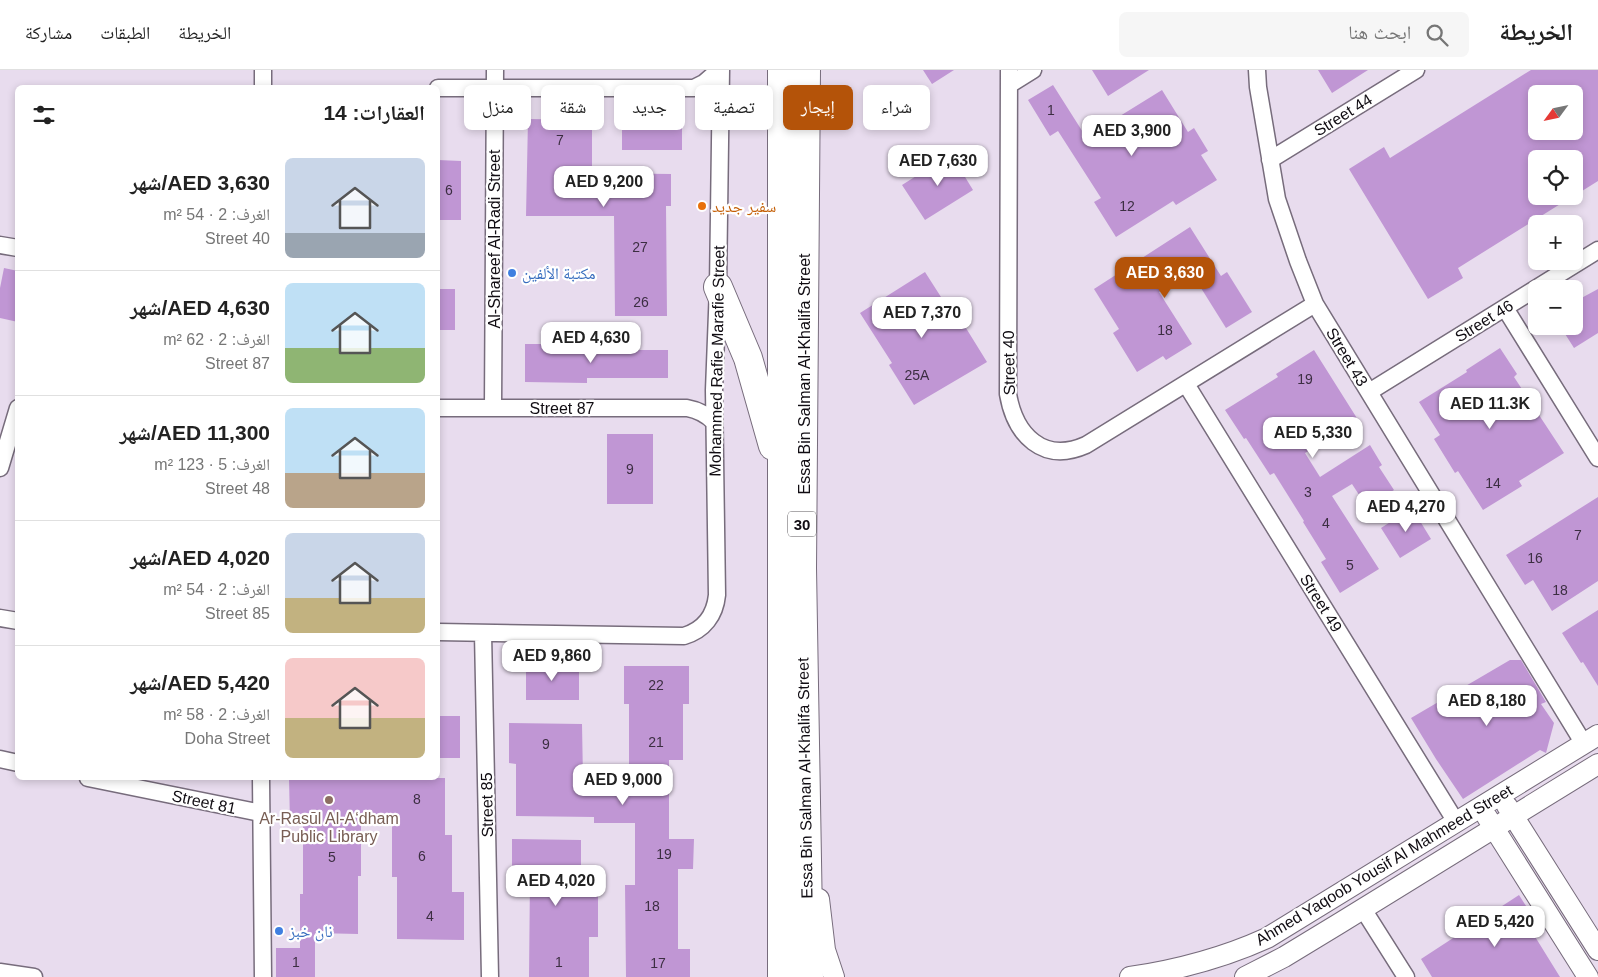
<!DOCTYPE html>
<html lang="ar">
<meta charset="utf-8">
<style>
body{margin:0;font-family:Arial,"Noto Naskh Arabic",sans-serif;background:#f6f6f6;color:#222;direction:rtl;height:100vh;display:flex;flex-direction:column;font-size:19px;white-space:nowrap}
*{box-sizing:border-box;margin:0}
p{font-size:16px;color:#767676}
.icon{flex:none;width:28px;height:28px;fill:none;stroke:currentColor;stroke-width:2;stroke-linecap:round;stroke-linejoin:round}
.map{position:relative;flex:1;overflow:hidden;direction:ltr}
.details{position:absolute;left:15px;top:15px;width:425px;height:695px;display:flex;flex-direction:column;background:#fff;border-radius:8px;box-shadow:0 2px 8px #0003;direction:rtl}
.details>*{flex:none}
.guide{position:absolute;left:455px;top:15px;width:475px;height:45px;direction:rtl;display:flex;gap:10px}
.needle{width:32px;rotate:237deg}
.tools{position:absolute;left:1528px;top:15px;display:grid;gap:10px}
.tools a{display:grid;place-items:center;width:55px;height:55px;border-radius:8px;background:#fff;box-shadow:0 2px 8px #0003;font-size:25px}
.price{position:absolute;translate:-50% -42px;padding:0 11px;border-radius:10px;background:#fff;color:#222;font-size:16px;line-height:32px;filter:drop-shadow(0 1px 2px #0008)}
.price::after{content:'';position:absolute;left:50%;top:30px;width:15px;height:11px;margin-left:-8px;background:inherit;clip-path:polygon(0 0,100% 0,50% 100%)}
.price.selected{background:#b45309;color:#fff}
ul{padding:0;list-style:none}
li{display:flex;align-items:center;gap:15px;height:125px;padding:0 15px}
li+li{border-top:1px solid #e0e0e0}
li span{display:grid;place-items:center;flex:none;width:140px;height:100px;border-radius:8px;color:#555}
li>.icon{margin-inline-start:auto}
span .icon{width:60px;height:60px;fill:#fffc;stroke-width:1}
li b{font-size:21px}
h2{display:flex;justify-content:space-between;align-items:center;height:60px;padding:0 15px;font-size:21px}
.pill{padding:0 18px;border-radius:8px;background:#fff;box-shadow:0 2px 8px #0003;font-size:18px;line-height:45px}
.pill.selected{background:#b45309;color:#fff}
header{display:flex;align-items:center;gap:30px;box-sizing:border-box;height:70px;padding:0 25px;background:#fff;border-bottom:1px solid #e0e0e0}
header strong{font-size:24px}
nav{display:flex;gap:28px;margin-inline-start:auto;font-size:18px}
.search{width:350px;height:45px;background:#f6f6f6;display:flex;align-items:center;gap:12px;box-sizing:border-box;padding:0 18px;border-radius:8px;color:#767676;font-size:19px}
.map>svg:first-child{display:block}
</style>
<header>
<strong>الخريطة</strong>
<div class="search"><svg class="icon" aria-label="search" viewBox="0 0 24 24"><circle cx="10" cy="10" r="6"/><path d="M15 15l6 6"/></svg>ابحث هنا</div>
<nav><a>الخريطة</a><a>الطبقات</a><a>مشاركة</a></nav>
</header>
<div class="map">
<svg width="1598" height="907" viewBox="0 0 1598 907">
<rect width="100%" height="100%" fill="#e8dcee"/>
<path fill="#c096d4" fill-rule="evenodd" d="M923 0H954L932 14Z
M1092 0H1149L1108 26Z
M1318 0H1368L1332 23Z
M1531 0H1598V111L1574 126V89H1536V126H1573L1458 198 1463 208 1428 229 1349 99 1384 77 1390 88ZM1536 24H1574V61H1536Z
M1053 15 1086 67 1162 20 1188 62 1194 58 1208 81 1201 85 1217 110 1176 135 1173 131 1116 167 1094 132 1101 128 1058 61 1050 66 1028 30Z
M622 43H682V80H622Z
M528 49 592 50V103L671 104V136H666L667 246H615L614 146H526Z
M951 84 973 120 925 150 902 115Z
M438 90 461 91V150H438Z
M1190 157 1221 206 1227 202 1252 242 1226 258 1191 202 1159 222 1192 274 1166 290 1163 286 1137 302 1113 263 1119 259 1094 219Z
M4 198 18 201V252L0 248V218Z
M925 202 957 252 961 250 987 292 914 335 889 295 892 293 860 243Z
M438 219H455V260H438Z
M1598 219V263L1574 278 1560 256H1574V232Z
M525 274H587V280H668V308H587V313L525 312Z
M1500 278 1517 304 1514 307 1564 383 1519 411 1522 416 1483 440 1458 401 1455 403 1434 369 1440 365 1419 332 1467 302 1466 300Z
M1314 280 1360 353 1328 372 1327 370 1305 383 1320 407 1370 375 1382 395 1379 397 1394 420 1367 437 1352 414 1332 426 1379 499 1340 523 1321 492 1326 489 1303 452 1304 451 1274 403 1270 405 1246 368 1244 369 1225 340 1278 307 1276 304Z
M607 364H653V434H607Z
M1598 427V511L1552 541 1533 510 1525 515 1506 485Z
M1412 438 1431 469 1400 488 1381 458Z
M1598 540V616L1583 592 1581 593 1562 563Z
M1510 590H1521L1546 632 1541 634 1554 653 1546 683 1540 680 1463 729 1436 689 1411 648Z
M526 594 579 595V630H526Z
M624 596H689V634H683V690H669V769H694L693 799H678V879H690V907H626L625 815H635V753H594V747L516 746V694L509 693V653L582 654 583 709H629V634H624Z
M438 646H460V688H438Z
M289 708H445V765H452V822H464V870L397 869V807H392V750H368V753H361V806H358V864L315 863V907H276V878H300V824H303V753H290Z
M512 769 581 770V826H598V867H589V907H529L530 807H512Z
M1519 825 1542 861 1534 865 1560 907H1432L1421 889Z"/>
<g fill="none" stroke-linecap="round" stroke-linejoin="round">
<g stroke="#776c7c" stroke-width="19">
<path id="minor" d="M263 0V18
M1009 0 1008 324C1015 365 1043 394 1086 375L1315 234
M1257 0 1258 17 1277 129 1298 191 1315 234 1584 674
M1009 15 1033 0
M438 18H694L704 13 719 0
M1270 90 1416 0
M0 175 18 178
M1505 238 1598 388
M1186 314 1456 752
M1369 322 1598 180
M438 338H687C698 340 706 344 714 352
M493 338 495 0
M0 398 18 338
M0 548 18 551
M438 562 684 566C704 560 715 545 717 525L714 320 718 217 721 0
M483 563 490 907
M0 689 18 693
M88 708 261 743
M261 708 263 907
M1363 839 1406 907
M0 902 34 907"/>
</g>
<g stroke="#776c7c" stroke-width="22">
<path id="tertiary" d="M1507 736 1598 880
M1487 747 1588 907
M819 829 825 880 834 907
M1130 907C1177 900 1223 888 1267 868L1598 665
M1245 907 1284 887 1340 853 1598 694"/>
</g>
<g stroke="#776c7c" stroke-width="30">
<path id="motorway" d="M806 0 802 498 809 907
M718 217 748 288 773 376
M782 907V0"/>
</g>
<use href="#minor" stroke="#fff" stroke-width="16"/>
<use href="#tertiary" stroke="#fff" stroke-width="20"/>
<use href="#motorway" stroke="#fff" stroke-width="28"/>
</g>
<circle fill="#e8710a" stroke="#fff" stroke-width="2" cx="702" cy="136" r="5"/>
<g fill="#3f7fe0" stroke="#fff" stroke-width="2">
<circle cx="512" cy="203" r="5"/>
<circle cx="279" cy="861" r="5"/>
</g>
<circle fill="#8d6e63" stroke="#fff" stroke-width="2" cx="329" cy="730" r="5"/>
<g text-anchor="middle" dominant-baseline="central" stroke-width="4.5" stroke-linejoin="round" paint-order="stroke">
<g font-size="14" fill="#3c2e42">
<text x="1051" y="40">1</text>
<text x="560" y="70">7</text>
<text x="449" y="120">6</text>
<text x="1127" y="136">12</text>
<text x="640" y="177">27</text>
<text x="641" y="232">26</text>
<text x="1165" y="260">18</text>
<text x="917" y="305">25A</text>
<text x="1305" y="309">19</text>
<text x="630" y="399">9</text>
<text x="1493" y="413">14</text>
<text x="1308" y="422">3</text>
<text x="1326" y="453">4</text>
<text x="1578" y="465">7</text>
<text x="1535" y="488">16</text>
<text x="1350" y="495">5</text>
<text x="1560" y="520">18</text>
<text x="656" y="615">22</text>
<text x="656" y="672">21</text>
<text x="546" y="674">9</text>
<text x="417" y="729">8</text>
<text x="664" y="784">19</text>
<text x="422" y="786">6</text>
<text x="332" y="787">5</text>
<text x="652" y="836">18</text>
<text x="430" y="846">4</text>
<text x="296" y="892">1</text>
<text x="559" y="892">1</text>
<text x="658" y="893">17</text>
</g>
<rect fill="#fff" stroke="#585559" stroke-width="1" x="788" y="441.5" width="28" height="25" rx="4"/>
<g font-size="15" font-weight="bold" fill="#100c12">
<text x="802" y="454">30</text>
</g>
<g font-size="16" fill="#100c12" stroke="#fff">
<text transform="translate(1343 45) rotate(-32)">Street 44</text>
<text transform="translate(494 169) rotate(-90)">Al-Shareef Al-Radi Street</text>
<text transform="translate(1484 251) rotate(-32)">Street 46</text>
<text transform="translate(1347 287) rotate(59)">Street 43</text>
<text transform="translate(717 291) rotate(-89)">Mohammed Rafie Marafie Street</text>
<text transform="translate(1009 293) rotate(-91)">Street 40</text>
<text transform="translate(804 304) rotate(-90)">Essa Bin Salman Al-Khalifa Street</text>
<text x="562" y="338">Street 87</text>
<text transform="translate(1321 533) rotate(58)">Street 49</text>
<text transform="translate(805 708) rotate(-91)">Essa Bin Salman Al-Khalifa Street</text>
<text transform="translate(204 732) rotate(12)">Street 81</text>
<text transform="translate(487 735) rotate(-91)">Street 85</text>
<text transform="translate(1384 795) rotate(-31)">Ahmed Yaqoob Yousif Al Mahmeed Street</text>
</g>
<g font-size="16" fill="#c56008" stroke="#fff" text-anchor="start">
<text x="712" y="136">سفير جديد</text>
</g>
<g font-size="16" fill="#366cbe" stroke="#fff" text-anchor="start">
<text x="522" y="203">مكتبة الألفين</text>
<text x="289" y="861">نان خبز</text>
</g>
<g font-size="16" fill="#785e54" stroke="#fff">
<text x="329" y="748">Ar-Rasūl Al-A‘dham<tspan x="329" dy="18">Public Library</tspan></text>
</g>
</g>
</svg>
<div class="tools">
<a><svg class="needle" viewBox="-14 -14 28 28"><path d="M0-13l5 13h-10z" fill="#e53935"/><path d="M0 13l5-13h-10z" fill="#767676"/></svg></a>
<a><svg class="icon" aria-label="locate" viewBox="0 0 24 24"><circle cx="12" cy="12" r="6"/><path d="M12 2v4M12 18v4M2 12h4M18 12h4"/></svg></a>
<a>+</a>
<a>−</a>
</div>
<b class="price" style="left:1132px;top:87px">AED 3,900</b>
<b class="price" style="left:938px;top:117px">AED 7,630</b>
<b class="price" style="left:604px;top:138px">AED 9,200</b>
<b class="price selected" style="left:1165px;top:229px">AED 3,630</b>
<b class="price" style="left:922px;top:269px">AED 7,370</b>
<b class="price" style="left:591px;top:294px">AED 4,630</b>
<b class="price" style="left:1490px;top:360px">AED 11.3K</b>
<b class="price" style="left:1313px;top:389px">AED 5,330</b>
<b class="price" style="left:1406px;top:463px">AED 4,270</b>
<b class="price" style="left:552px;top:612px">AED 9,860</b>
<b class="price" style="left:1487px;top:657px">AED 8,180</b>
<b class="price" style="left:623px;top:736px">AED 9,000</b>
<b class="price" style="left:556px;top:837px">AED 4,020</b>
<b class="price" style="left:1495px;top:878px">AED 5,420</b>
<div class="guide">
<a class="pill">شراء</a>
<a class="pill selected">إيجار</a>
<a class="pill">تصفية</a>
<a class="pill">جديد</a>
<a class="pill">شقة</a>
<a class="pill">منزل</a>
</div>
<section class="details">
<h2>العقارات: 14<svg class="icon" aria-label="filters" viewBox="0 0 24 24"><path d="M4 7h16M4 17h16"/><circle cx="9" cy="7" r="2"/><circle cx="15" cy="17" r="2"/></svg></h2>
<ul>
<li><span style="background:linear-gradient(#c9d6e8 75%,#9aa5b1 0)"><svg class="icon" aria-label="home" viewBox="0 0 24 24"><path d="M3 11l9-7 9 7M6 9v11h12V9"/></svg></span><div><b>AED 3,630/شهر</b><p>الغرف: 2 · 54 m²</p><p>Street 40</p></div></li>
<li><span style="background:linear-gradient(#bfe0f5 65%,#8fb573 0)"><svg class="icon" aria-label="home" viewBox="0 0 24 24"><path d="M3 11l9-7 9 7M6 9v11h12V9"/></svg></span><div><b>AED 4,630/شهر</b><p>الغرف: 2 · 62 m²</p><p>Street 87</p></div></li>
<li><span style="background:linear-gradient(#bfe0f5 65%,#b9a48a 0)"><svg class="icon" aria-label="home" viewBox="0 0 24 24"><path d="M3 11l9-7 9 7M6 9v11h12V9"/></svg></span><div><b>AED 11,300/شهر</b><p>الغرف: 5 · 123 m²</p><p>Street 48</p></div></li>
<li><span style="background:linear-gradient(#c9d6e8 65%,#c2b280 0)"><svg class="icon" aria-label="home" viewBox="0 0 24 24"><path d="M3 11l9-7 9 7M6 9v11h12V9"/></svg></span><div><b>AED 4,020/شهر</b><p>الغرف: 2 · 54 m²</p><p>Street 85</p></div></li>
<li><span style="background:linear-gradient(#f6c9c9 60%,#c2b280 0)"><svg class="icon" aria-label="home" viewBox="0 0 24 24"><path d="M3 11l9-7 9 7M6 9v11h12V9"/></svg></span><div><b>AED 5,420/شهر</b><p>الغرف: 2 · 58 m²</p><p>Doha Street</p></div></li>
</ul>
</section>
</div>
